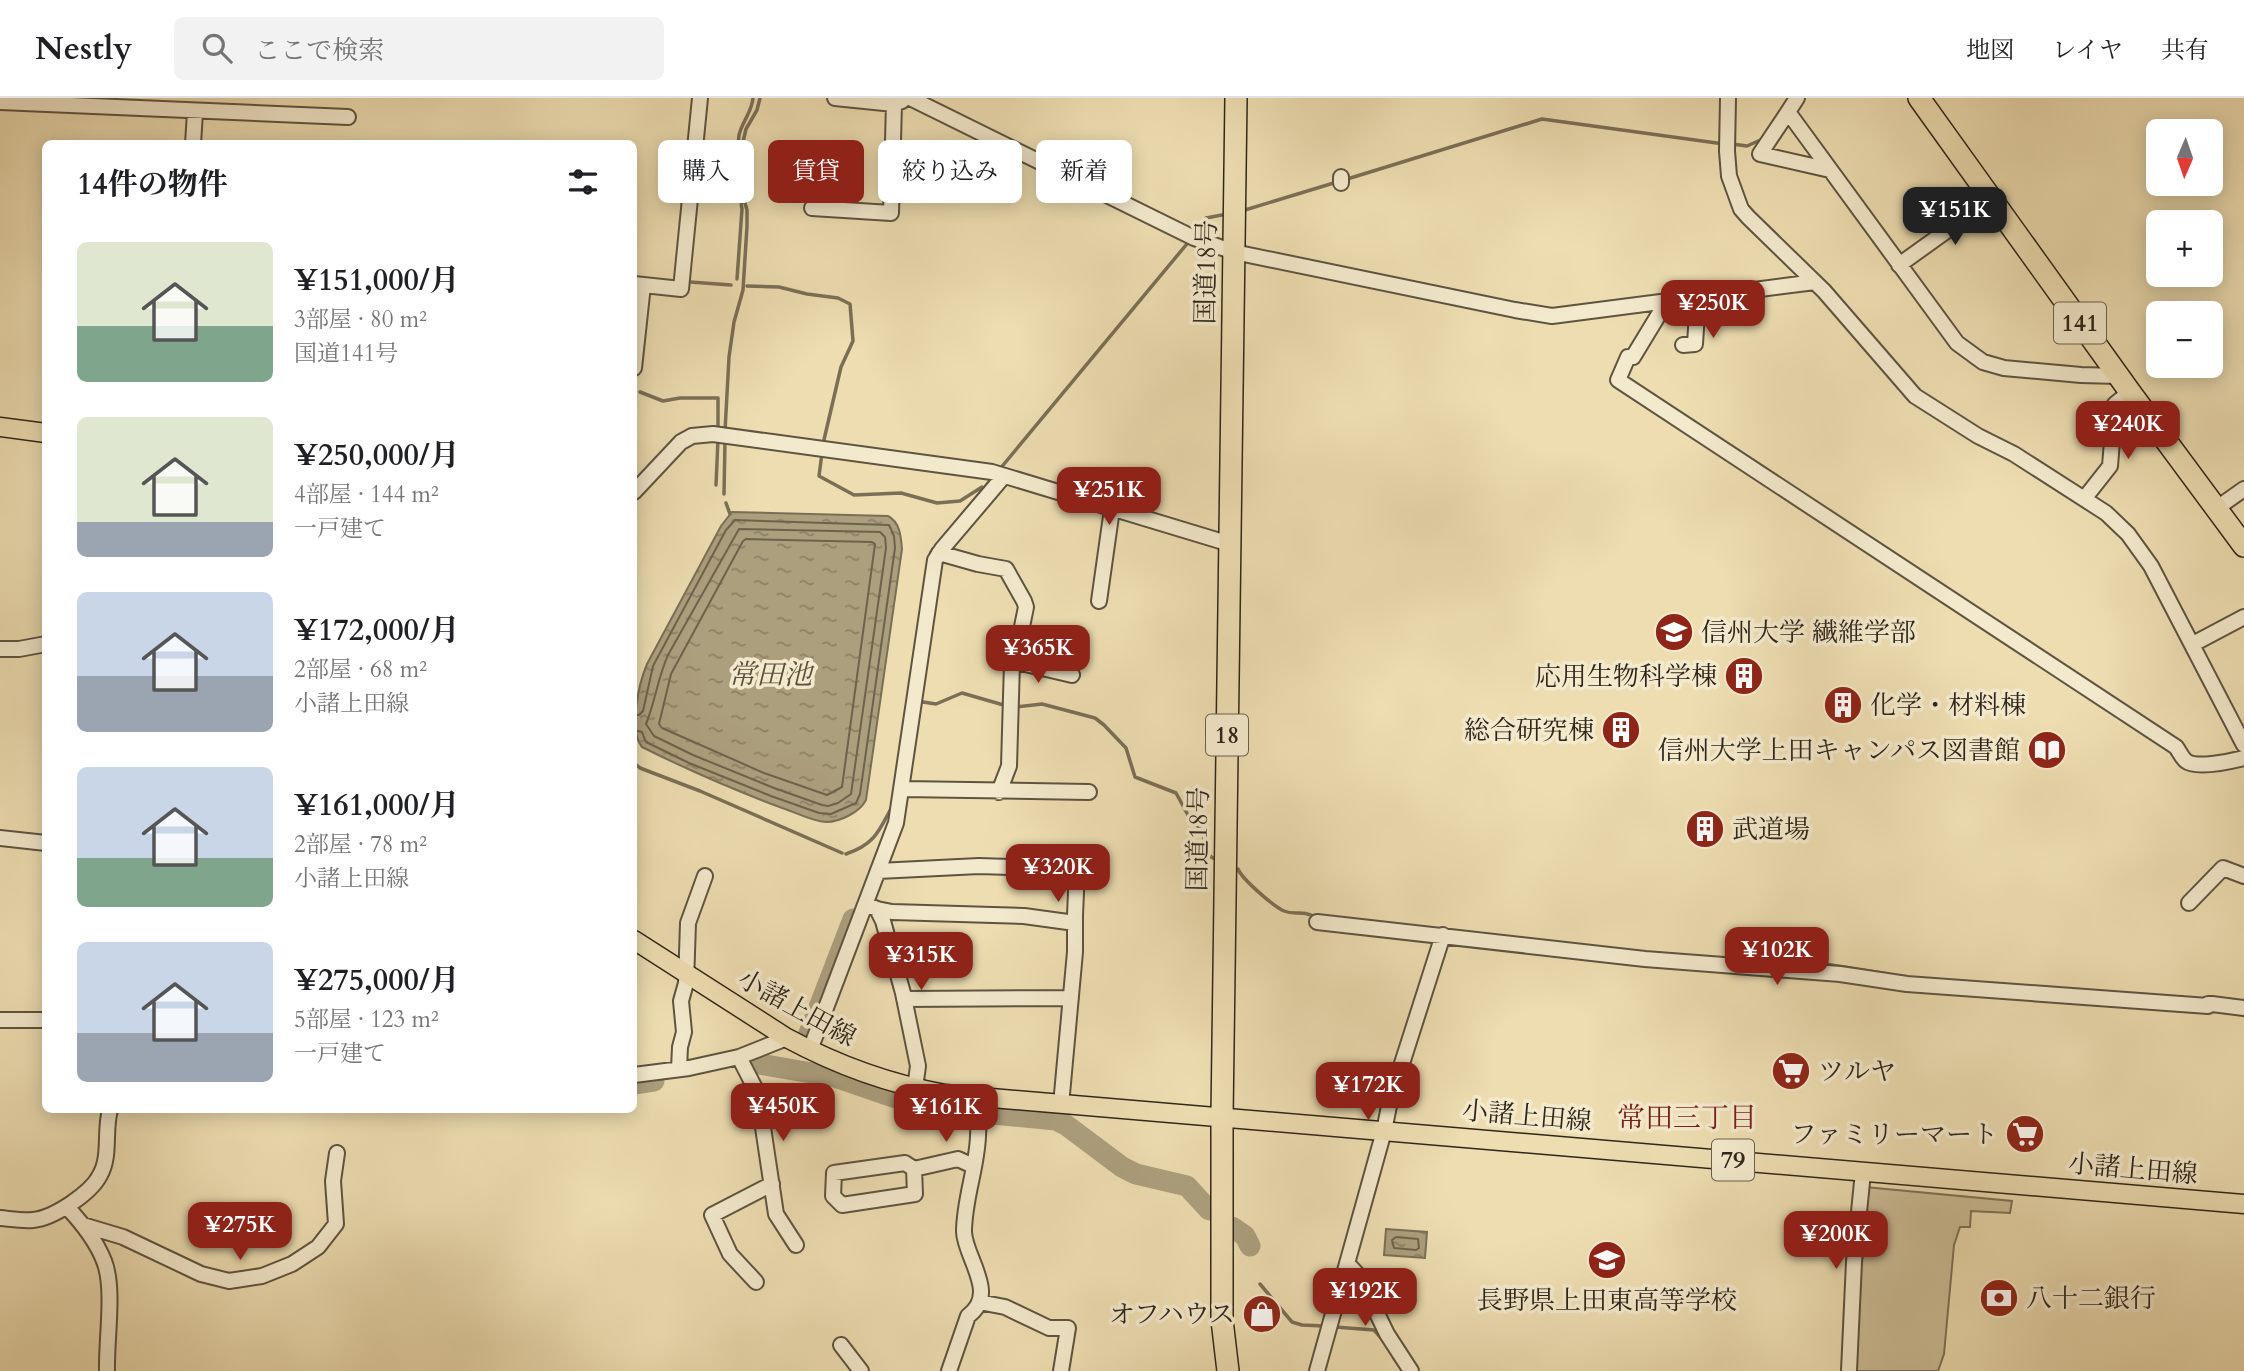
<!DOCTYPE html>
<html lang="ja">
<meta charset="utf-8">
<style>
body{margin:0;font-family:Cardo,"Noto Serif JP",serif;background:#f2f2f2;color:#202124;height:100vh;display:flex;flex-direction:column;font-size:26px;white-space:nowrap}
*{box-sizing:border-box;margin:0}
p{font-size:23px;color:#757577}
.icon{flex:none;width:38px;height:38px;fill:none;stroke:currentColor;stroke-width:2;stroke-linecap:round;stroke-linejoin:round}
.map{position:relative;flex:1;overflow:hidden}
.details{position:absolute;left:42px;top:42px;width:595px;height:973px;display:flex;flex-direction:column;background:#fff;border-radius:10px;box-shadow:0 4px 18px #0003}
.details>*{flex:none}
.top-card{position:absolute;left:658px;top:42px;width:665px;height:63px;display:flex;gap:14px}
.needle{width:46px;rotate:182deg}
.fabs{position:absolute;left:2146px;top:21px;display:grid;gap:14px}
.fabs a{display:grid;place-items:center;width:77px;height:77px;border-radius:10px;background:#fff;box-shadow:0 4px 18px #0003;font-size:35px}
.price{position:absolute;translate:-50% -60px;padding:0 16px;border-radius:14px;background:#8f2418;color:#fff;font-size:23px;line-height:46px;filter:drop-shadow(0 2px 4px #0008)}
.price::after{content:'';position:absolute;left:50%;top:42px;width:21px;height:16px;margin-left:-10px;background:inherit;clip-path:polygon(0 0,100% 0,50% 100%)}
.price.on{background:#222;color:#fff}
ul{padding:0;list-style:none}
li{display:flex;align-items:center;gap:21px;height:175px;padding:0 35px}
li span{display:grid;place-items:center;flex:none;width:196px;height:140px;border-radius:10px;color:#555}
li>.icon{margin-inline-start:auto}
span .icon{width:84px;height:84px;fill:#fffc;stroke-width:1}
li b{font-size:30px}
h2{display:flex;justify-content:space-between;align-items:center;height:84px;padding:0 35px;font-size:30px}
.chip{padding:0 24px;border-radius:10px;background:#fff;box-shadow:0 4px 18px #0003;font-size:24px;line-height:63px}
.chip.on{background:#8f2418;color:#fff}
header{display:flex;align-items:center;gap:42px;box-sizing:border-box;height:98px;padding:0 35px;background:#fff;border-bottom:2px solid #e0e0e0}
header strong{font-size:33px}
nav{display:flex;gap:38px;margin-inline-start:auto;font-size:24px}
.search{width:490px;height:63px;background:#f2f2f2;display:flex;align-items:center;gap:18px;box-sizing:border-box;padding:0 24px;border-radius:10px;color:#757577;font-size:26px}
.map>svg:first-child{display:block}
</style>
<header>
<strong>Nestly</strong>
<div class="search"><svg class="icon" aria-label="search" viewBox="0 0 24 24"><circle cx="10" cy="10" r="6"/><path d="M15 15l6 6"/></svg>ここで検索</div>
<nav><a>地図</a><a>レイヤ</a><a>共有</a></nav>
</header>
<div class="map">
<svg width="2244" height="1273" viewBox="0 0 2244 1273">
<defs>
<pattern id="water-ripples" width="26" height="14" patternUnits="userSpaceOnUse" patternTransform="scale(1.75)"><rect width="26" height="14" fill="#ac9f7e"/><path d="M2 4q2-2 4 0t4 0M15 11q2-2 4 0t4 0" fill="none" stroke="#8c8166"/></pattern>
</defs>
<rect width="100%" height="100%" fill="#edddb1"/>
<filter id="stains"><feTurbulence type="fractalNoise" baseFrequency=".00286" numOctaves="4"/><feColorMatrix values="0 0 0 0 .2 0 0 0 0 .09 0 0 0 0 .02 0 0 0 .5 -.17"/></filter>
<radialGradient id="worn" r=".72"><stop offset=".6" stop-color="#630" stop-opacity="0"/><stop offset="1" stop-color="#630" stop-opacity=".3"/></radialGradient>
<path fill="#cdbe97" stroke="#7e7258" stroke-width="2" d="M1865 1089 2012 1103 2010 1115 1971 1113 1970 1129H1960L1954 1147 1944 1256 1938 1273H1853Z"/>
<path fill="url(#water-ripples)" stroke="#7a6f56" stroke-width="2" d="M732 414 888 418C900 424 901 439 902 451L866 702C860 714 840 724 826 724 812 723 797 715 785 711 736 693 688 672 642 649 628 632 639 585 647 566L721 428Z
M1386 1131 1427 1134 1425 1160 1384 1157Z"/>
<g fill="none" stroke-linecap="round" stroke-linejoin="round">
<path stroke="#6e624c" stroke-width="2" d="M739 431 880 434 885 439 886 450 851 696 838 705 828 708 822 707 774 690 693 657 654 638 646 626C655 604 658 579 668 557Z
M746 441 872 444 875 446 842 689 827 697 764 675 662 630 659 626 671 576 743 443Z
M634 617H639L643 613 653 568 726 432 735 422 889 427 894 438 895 450 860 696 856 705 831 716 819 715 771 698 689 665 646 644 642 634 634 632
M1396 1139 1418 1141 1419 1150 1416 1152 1394 1150 1392 1142Z"/>
<path stroke="#7a6f56" stroke-width="3.5" d="M1732 46 1747 48 1765 40
M1344 82 1542 21 1724 46
M1245 112 1337 84
M1195 135 1206 120 1222 117
M737 181 742 111C739 99 744 89 743 77 742 63 737 51 739 37 742 24 752 14 753 0
M690 184 731 187
M747 188 779 189 807 196 838 200 850 206 853 243 841 269 823 346
M640 294 663 303 680 300H718V333
M725 333 729 259 734 224 743 192 747 128V112L743 98 748 69 743 53V44L746 31 757 12 760 0
M822 355 819 378 854 397 901 395 937 405 960 403 982 389
M999 372 1191 141
M716 387 718 341
M724 396 725 342
M726 405 730 416
M926 476 931 454 994 378
M923 604 936 606 962 595 1007 608
M1015 609 1042 606 1095 620 1104 627 1126 650 1135 679 1176 695 1188 717 1201 732 1210 758 1213 760
M634 665 640 670 700 693 842 755
M846 756C876 746 879 732 893 707
M1238 771C1242 781 1273 808 1284 813 1296 818 1301 811 1317 820
M1750 862 1819 865 1888 876
M1260 1186 1292 1224 1302 1227 1324 1228
M1335 1229 1374 1232 1382 1241
M1394 1260 1403 1273"/>
<path stroke="#ac9f7e" stroke-width="21" d="M806 943 853 821
M759 966 835 979 896 1000 933 1019H946L971 1014 1056 1022 1066 1027 1122 1069 1136 1076 1187 1088 1209 1112
M634 986 654 983
M1232 1129 1245 1138 1250 1148"/>
<g stroke="#5e5440" stroke-width="18">
<path id="minor" d="M835 0 894 6 902 3
M910 0 1194 140 1234 154 1515 212 1552 218 1815 184
M1728 0 1727 53 1729 78 1741 111 1748 119 1824 193 1915 298 1978 338 2014 356 2106 415 2128 436 2151 468 2244 647
M1797 0 1788 14 1957 245 1983 264 2004 270 2081 277 2119 278
M0 4 348 19
M1788 14 1760 56 1830 72
M193 46 195 14
M1341 79V85
M812 110 891 115 894 6
M1899 167 1991 101
M634 186 681 191 700 0
M1667 203 1633 259H1628L1618 282 2176 649C2179 653 2182 660 2186 663 2196 671 2232 663 2244 660
M1683 247 1695 246 1698 199
M634 270 643 187
M634 394 681 344 692 338 713 336 992 374 1230 446
M2084 401 2110 368 2115 306 2130 294
M2217 410 2244 391
M939 455 978 466 1006 471 1024 503 1026 509 1016 558 1012 565 1009 668 999 694
M1099 503 1112 411
M2193 546 2244 519
M0 551H19L46 546
M1013 563 1072 577
M903 691 1089 694
M0 740 46 745
M878 773 979 768 1077 771 1075 817V854L1061 1007
M2189 805 2223 770 2244 778
M866 806 877 811 892 814 1024 818 1075 825
M877 811 883 823 903 895 918 968 915 990
M1317 824 1645 861 1840 876 1907 886 2208 908V906H2212L2244 910
M904 901 1071 900
M0 922H46
M810 952 896 725 935 462 942 451 1004 378
M739 959 758 996 776 1116 796 1147
M679 971 680 949 684 934 681 903 686 885 688 825 705 778
M634 977 689 970 739 959 787 940
M914 1071 915 1096 842 1107 833 1098 834 1075 905 1065 914 1071 958 1061 973 1068
M67 1109C82 1125 96 1142 104 1163 115 1190 106 1242 107 1273
M0 1120C11 1121 23 1123 33 1122 54 1120 91 1095 100 1077 111 1058 104 1032 110 1012
M83 1127 123 1139 201 1176 229 1183 262 1178 292 1166 318 1149 336 1126 333 1083 337 1055
M1347 1165 1359 1178 1387 1236 1411 1273
M756 1184 730 1156 712 1117 772 1086
M979 1204 1005 1209 1049 1230H1068L1061 1273
M841 1247 861 1273
M949 1273 968 1218C999 1196 965 1160 964 1134 964 1101 977 1070 978 1038 979 1025 977 1013 977 1000
M1317 1273 1384 1033 1390 1003 1443 837
M1849 1273 1854 1164 1863 1074"/>
</g>
<g stroke="#2f261a" stroke-width="21">
<path id="major" d="M0 329 46 335
M634 842 787 940C837 967 889 986 945 996L2244 1106"/>
</g>
<g stroke="#2f261a" stroke-width="24">
<path id="highway" d="M1919 0 2130 294 2244 448
M1228 1273 1222 1222V1019L1236 0"/>
</g>
<use href="#minor" stroke="#f3e9cc" stroke-width="14"/>
<use href="#major" stroke="#edddb1" stroke-width="18"/>
<use href="#highway" stroke="#edddb1" stroke-width="21"/>
</g>
<defs>
<g id="university-disc" transform="scale(2.0125)"><circle r="9.5" fill="#8f2418" stroke="#f3e9cc"/><path d="M0-5L7-2L0 1L-7-2ZM-4 1L0 2.5L4 1V4Q0 6-4 4Z" fill="#fff"/></g>
<g id="building-disc" transform="scale(2.0125)"><circle r="9.5" fill="#8f2418" stroke="#f3e9cc"/><path d="M-4-6H4V6H1V3H-1V6H-4ZM-2.5-4.3h1.7v1.8h-1.7ZM.8-4.3h1.7v1.8H.8ZM-2.5-1h1.7V.8h-1.7ZM.8-1h1.7V.8H.8Z" fill="#fff"/></g>
<g id="library-disc" transform="scale(2.0125)"><circle r="9.5" fill="#8f2418" stroke="#f3e9cc"/><path d="M-6-4Q-3-5.5-.7-3.5V5Q-3 3-6 4ZM6-4Q3-5.5 .7-3.5V5Q3 3 6 4Z" fill="#fff"/></g>
<g id="supermarket-disc" transform="scale(2.0125)"><circle r="9.5" fill="#8f2418" stroke="#f3e9cc"/><path d="M-6-5.5h2.5l.6 2H6L4.5 2H-2.5L-4.4-4H-6ZM-1.5 3.2a1.3 1.3 0 1 0 .1 0ZM3 3.2a1.3 1.3 0 1 0 .1 0Z" fill="#fff"/></g>
<g id="school-disc" transform="scale(2.0125)"><circle r="9.5" fill="#8f2418" stroke="#f3e9cc"/><path d="M0-5L7-2L0 1L-7-2ZM-4 1L0 2.5L4 1V4Q0 6-4 4Z" fill="#fff"/></g>
<g id="bank-disc" transform="scale(2.0125)"><circle r="9.5" fill="#8f2418" stroke="#f3e9cc"/><path d="M-6-4H6V4H-6ZM0-2.3a2.3 2.3 0 1 0 0 4.6a2.3 2.3 0 1 0 0-4.6Z" fill="#fff"/></g>
<g id="shop-disc" transform="scale(2.0125)"><circle r="9.5" fill="#8f2418" stroke="#f3e9cc"/><path d="M-5-2.5h2.3a2.7 3.5 0 0 1 5.4 0H5L5.5 6h-11ZM-1.5-2.5h3a1.5 2.3 0 0 0-3 0Z" fill="#fff"/></g>
</defs>
<g fill-rule="evenodd">
<use href="#university-disc" x="1674" y="534"/>
<use href="#building-disc" x="1744" y="578"/>
<use href="#building-disc" x="1843" y="607"/>
<use href="#building-disc" x="1621" y="632"/>
<use href="#library-disc" x="2047" y="652"/>
<use href="#building-disc" x="1705" y="731"/>
<use href="#supermarket-disc" x="1791" y="973"/>
<use href="#supermarket-disc" x="2025" y="1036"/>
<use href="#school-disc" x="1607" y="1162"/>
<use href="#bank-disc" x="1999" y="1200"/>
<use href="#shop-disc" x="1262" y="1216"/>
</g>
<g text-anchor="middle" dominant-baseline="central" stroke-width="7" stroke-linejoin="round" paint-order="stroke">
<g fill="#f3e9cc" stroke="#6a604f" stroke-width="2">
<rect x="2054" y="204.5" width="52" height="41" rx="5"/>
<rect x="1206" y="616.5" width="42" height="41" rx="5"/>
<rect x="1712" y="1041.5" width="42" height="41" rx="5"/>
</g>
<g font-size="24" font-weight="bold" fill="#2f261a">
<text x="2080" y="225">141</text>
<text x="1227" y="637">18</text>
<text x="1733" y="1062">79</text>
</g>
<g font-size="26" fill="#2f261a" stroke="#f3e9cc">
<text transform="translate(1206 174) rotate(-89)">国道18号</text>
<text transform="translate(1198 741) rotate(-89)">国道18号</text>
<text transform="translate(797 910) rotate(29)">小諸上田線</text>
<text transform="translate(1527 1018) rotate(5)">小諸上田線</text>
<text transform="translate(2133 1071) rotate(5)">小諸上田線</text>
</g>
<g font-size="26" fill="#2f261a" stroke="#f3e9cc" text-anchor="start">
<text x="1701" y="534">信州大学 繊維学部</text>
<text x="1717" y="578" text-anchor="end">応用生物科学棟</text>
<text x="1870" y="607">化学・材料棟</text>
<text x="1594" y="632" text-anchor="end">総合研究棟</text>
<text x="2020" y="652" text-anchor="end">信州大学上田キャンパス図書館</text>
<text x="1732" y="731">武道場</text>
<text x="1818" y="973">ツルヤ</text>
<text x="1998" y="1036" text-anchor="end">ファミリーマート</text>
<text x="2026" y="1200">八十二銀行</text>
<text x="1607" y="1202" text-anchor="middle">長野県上田東高等学校</text>
<text x="1235" y="1216" text-anchor="end">オフハウス</text>
</g>
<g font-size="28" font-style="italic" fill="#5b503d" stroke="#f3e9cc">
<text x="770" y="577">常田池</text>
</g>
<g font-size="28" fill="#7a1f14" stroke="#f3e9cc">
<text x="1687" y="1020">常田三丁目</text>
</g>
</g>
<rect width="100%" height="100%" filter="url(#stains)"/>
<rect width="100%" height="100%" fill="url(#worn)"/>
</svg>
<div class="fabs">
<a><svg class="needle" viewBox="-14 -14 28 28"><path d="M0-13l5 13h-10z" fill="#e53935"/><path d="M0 13l5-13h-10z" fill="#757577"/></svg></a>
<a>+</a>
<a>−</a>
</div>
<b class="price on" style="left:1955px;top:149px">¥151K</b>
<b class="price" style="left:1713px;top:242px">¥250K</b>
<b class="price" style="left:2128px;top:363px">¥240K</b>
<b class="price" style="left:1109px;top:429px">¥251K</b>
<b class="price" style="left:1038px;top:587px">¥365K</b>
<b class="price" style="left:1058px;top:806px">¥320K</b>
<b class="price" style="left:1777px;top:889px">¥102K</b>
<b class="price" style="left:921px;top:894px">¥315K</b>
<b class="price" style="left:1368px;top:1024px">¥172K</b>
<b class="price" style="left:783px;top:1045px">¥450K</b>
<b class="price" style="left:946px;top:1046px">¥161K</b>
<b class="price" style="left:240px;top:1164px">¥275K</b>
<b class="price" style="left:1836px;top:1173px">¥200K</b>
<b class="price" style="left:1365px;top:1230px">¥192K</b>
<div class="top-card">
<a class="chip">購入</a>
<a class="chip on">賃貸</a>
<a class="chip">絞り込み</a>
<a class="chip">新着</a>
</div>
<section class="details">
<h2>14件の物件<svg class="icon" aria-label="filters" viewBox="0 0 24 24"><path d="M4 7h16M4 17h16"/><circle cx="9" cy="7" r="2"/><circle cx="15" cy="17" r="2"/></svg></h2>
<ul>
<li><span style="background:linear-gradient(#dfe7d0 60%,#7fa58c 0)"><svg class="icon" aria-label="home" viewBox="0 0 24 24"><path d="M3 11l9-7 9 7M6 9v11h12V9"/></svg></span><div><b>¥151,000/月</b><p>3部屋 · 80 m²</p><p>国道141号</p></div></li>
<li><span style="background:linear-gradient(#dfe7d0 75%,#9aa5b1 0)"><svg class="icon" aria-label="home" viewBox="0 0 24 24"><path d="M3 11l9-7 9 7M6 9v11h12V9"/></svg></span><div><b>¥250,000/月</b><p>4部屋 · 144 m²</p><p>一戸建て</p></div></li>
<li><span style="background:linear-gradient(#c9d6e8 60%,#9aa5b1 0)"><svg class="icon" aria-label="home" viewBox="0 0 24 24"><path d="M3 11l9-7 9 7M6 9v11h12V9"/></svg></span><div><b>¥172,000/月</b><p>2部屋 · 68 m²</p><p>小諸上田線</p></div></li>
<li><span style="background:linear-gradient(#c9d6e8 65%,#7fa58c 0)"><svg class="icon" aria-label="home" viewBox="0 0 24 24"><path d="M3 11l9-7 9 7M6 9v11h12V9"/></svg></span><div><b>¥161,000/月</b><p>2部屋 · 78 m²</p><p>小諸上田線</p></div></li>
<li><span style="background:linear-gradient(#c9d6e8 65%,#9aa5b1 0)"><svg class="icon" aria-label="home" viewBox="0 0 24 24"><path d="M3 11l9-7 9 7M6 9v11h12V9"/></svg></span><div><b>¥275,000/月</b><p>5部屋 · 123 m²</p><p>一戸建て</p></div></li>
</ul>
</section>
</div>
